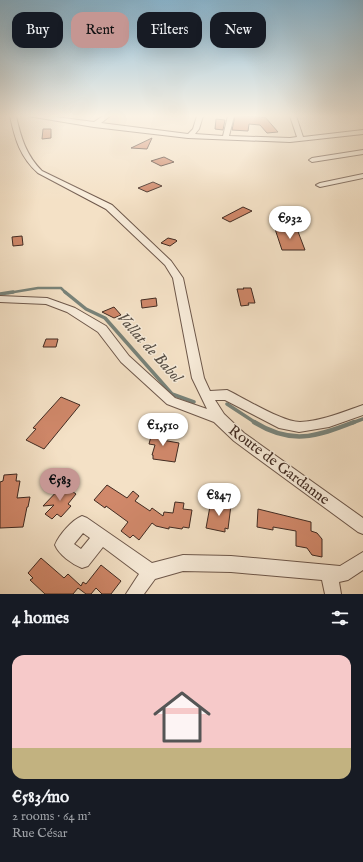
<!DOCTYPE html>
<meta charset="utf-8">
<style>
body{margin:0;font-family:"IM FELL English",serif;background:#242831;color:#f1f3f6;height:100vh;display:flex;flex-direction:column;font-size:15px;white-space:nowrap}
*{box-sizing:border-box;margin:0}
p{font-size:13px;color:#9ea1a6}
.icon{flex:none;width:22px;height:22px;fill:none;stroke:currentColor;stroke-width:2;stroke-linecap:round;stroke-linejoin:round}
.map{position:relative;height:594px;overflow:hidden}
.details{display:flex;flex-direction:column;background:#171b24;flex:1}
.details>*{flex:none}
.hud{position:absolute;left:12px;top:12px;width:339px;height:36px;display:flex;gap:8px}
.price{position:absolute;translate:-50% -34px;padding:0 9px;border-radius:14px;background:#fff;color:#222;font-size:13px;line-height:26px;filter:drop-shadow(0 1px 2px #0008)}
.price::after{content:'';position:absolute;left:50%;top:24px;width:12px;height:9px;margin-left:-6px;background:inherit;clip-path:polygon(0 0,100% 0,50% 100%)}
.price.active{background:#c59692;color:#111}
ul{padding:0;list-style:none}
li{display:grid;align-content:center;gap:8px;height:212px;padding:0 12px}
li+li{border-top:1px solid #363941}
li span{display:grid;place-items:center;height:124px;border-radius:12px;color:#555}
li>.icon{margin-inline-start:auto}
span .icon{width:72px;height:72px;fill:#fffc;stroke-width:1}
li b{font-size:17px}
h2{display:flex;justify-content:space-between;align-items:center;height:48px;padding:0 12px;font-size:17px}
.pill{padding:0 14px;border-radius:12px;background:#171b24;box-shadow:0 4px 16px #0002;font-size:14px;line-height:36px}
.pill.active{background:#c59692;color:#111}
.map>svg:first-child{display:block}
</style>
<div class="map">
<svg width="363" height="594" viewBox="0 0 363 594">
<rect width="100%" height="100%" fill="#f4e1c6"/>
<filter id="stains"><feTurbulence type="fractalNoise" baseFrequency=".005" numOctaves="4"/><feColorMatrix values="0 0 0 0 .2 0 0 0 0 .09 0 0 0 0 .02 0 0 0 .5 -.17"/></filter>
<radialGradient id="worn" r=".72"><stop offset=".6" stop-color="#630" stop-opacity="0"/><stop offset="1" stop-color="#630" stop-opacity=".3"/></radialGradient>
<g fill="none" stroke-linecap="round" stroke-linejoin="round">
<path stroke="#78837a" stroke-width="2.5" d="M8 293 38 288H61L66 293"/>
<path stroke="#78837a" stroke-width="3.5" d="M65 292 86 309 105 318 172 394 194 402
M0 294 13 292
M227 404 256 423
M352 423 363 419"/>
<path stroke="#78837a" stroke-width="4.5" d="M254 422C291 445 316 437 354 422"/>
</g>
<path fill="#d0886a" stroke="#412b22" d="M235 116 265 117 278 132 267 133 260 125 249 124 248 131 232 130Z
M216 119 225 120 223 130 215 129Z
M43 129H51V138L42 139Z
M152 138 147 149 131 148Z
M164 157 174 162 161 166 151 161Z
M153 182 162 186 147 192 138 188Z
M243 207 252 211 230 222 222 218Z
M275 229H297L305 250H282Z
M22 236 23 245 13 246 12 237Z
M168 238 176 240 177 241 170 246 161 243Z
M243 288H251L255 303H248L249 305 241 306 237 289H244Z
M156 298 157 306 142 308 141 300Z
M114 307 121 315 114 318 102 312Z
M46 339H58L56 347H43Z
M61 397 80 405 44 449 26 440 36 429 33 428Z
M153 429 164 430 162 440 179 443 175 462 153 459V455H152L155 445 149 444Z
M17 474 16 481H20L17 498 30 497 28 507H27L23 527 0 528V482L3 481 4 475Z
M63 485 76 494 68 504 71 506 61 517 57 514 52 519 45 514 54 505 43 506Z
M107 485 127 498 133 491 139 496 135 501 150 511 152 508 163 516 164 512 173 513 175 502 184 503 183 509 192 510 189 528 183 527 182 529 169 527V529L156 526 152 523 139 540 133 535 130 538 121 531 128 522 106 506 105 508 94 500Z
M211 501 231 505 228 529 225 528V532L206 528Z
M258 509 311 522V531L317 533 322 539V557L312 555 307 548 296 546V531L273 527V530L257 527Z
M41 558 64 578 68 574 81 586 83 582 86 584 101 565 121 581 111 594H102L96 588 91 594H86L78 588 73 594H45L30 580 33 578 28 573Z"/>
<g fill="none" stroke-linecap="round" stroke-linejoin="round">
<g stroke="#6e584b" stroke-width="2">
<path id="minor" d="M10 116H16C21 138 26 155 42 171L112 205 171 261 183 278 204 378 210 391 227 390 231 392C247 400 283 422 300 422 322 421 343 412 363 405V415L329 427 299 432 279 428 225 400H215L224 414 244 433 363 518V534L358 532 234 441 214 422 167 404 121 362 98 332 67 312 46 304 0 302V296L47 298 75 308 106 326 129 356 175 398 207 409 192 378 173 278 165 265 106 209 38 173C20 157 15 139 10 116Z
M28 116H48L94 122 103 116H110L101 123 188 134 193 129 197 116H203L199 129 195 134 223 136 228 116H234L229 136 290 138 297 137 290 116H296L303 137 363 130V134L290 142 188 138 94 127Z
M363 150V154L312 162 309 160 312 158Z
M363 174V178L320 187 316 185 320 183Z
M82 516 87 518 152 563 183 555 231 556 340 566 363 552V570L348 580 339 582 341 594H325L322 580 231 572 183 571 155 579 144 594H126L139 574 103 547 88 566 82 568C72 564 59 555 55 545 59 535 72 520 82 516ZM83 533 90 538 81 549 74 544Z"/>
</g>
<use href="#minor" fill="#f8ecda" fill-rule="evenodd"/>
</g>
<linearGradient id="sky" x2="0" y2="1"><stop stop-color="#89b8d4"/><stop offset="0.58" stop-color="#faf2e5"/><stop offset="1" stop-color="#faf2e5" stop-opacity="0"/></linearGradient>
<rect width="363" height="200" fill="url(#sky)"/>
<g text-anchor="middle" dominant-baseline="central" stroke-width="3" stroke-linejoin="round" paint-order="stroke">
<g font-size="15" fill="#412b22" stroke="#f8ecda">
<text transform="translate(279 465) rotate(37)">Route de Gardanne</text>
</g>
<g font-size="16" font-style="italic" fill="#585047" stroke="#f8ecda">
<text transform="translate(149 348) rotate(48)">Vallat de Babol</text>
</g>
</g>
<rect width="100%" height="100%" filter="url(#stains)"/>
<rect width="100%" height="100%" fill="url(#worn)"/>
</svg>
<b class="price" style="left:290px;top:240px">€932</b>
<b class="price" style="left:163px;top:447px">€1,510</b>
<b class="price active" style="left:60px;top:502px">€583</b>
<b class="price" style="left:219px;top:517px">€847</b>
<div class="hud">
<a class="pill">Buy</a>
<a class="pill active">Rent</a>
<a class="pill">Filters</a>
<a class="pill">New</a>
</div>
</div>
<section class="details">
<h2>4 homes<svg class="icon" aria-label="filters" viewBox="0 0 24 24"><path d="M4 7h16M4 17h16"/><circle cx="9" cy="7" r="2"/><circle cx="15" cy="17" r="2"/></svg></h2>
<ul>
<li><span style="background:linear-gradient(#f6c9c9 75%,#c2b280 0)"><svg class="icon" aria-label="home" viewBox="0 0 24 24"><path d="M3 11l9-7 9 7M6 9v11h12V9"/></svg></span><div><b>€583/mo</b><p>2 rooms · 64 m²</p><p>Rue César</p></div></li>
</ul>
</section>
